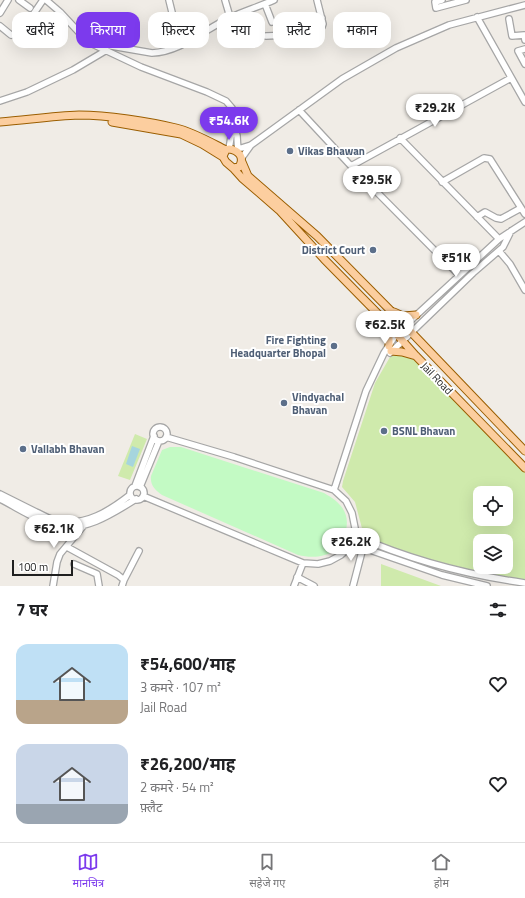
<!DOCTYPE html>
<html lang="hi">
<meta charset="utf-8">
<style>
body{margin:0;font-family:"Titillium Web","Noto Sans Devanagari",sans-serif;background:#f2f2f2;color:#202124;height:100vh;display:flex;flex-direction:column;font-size:15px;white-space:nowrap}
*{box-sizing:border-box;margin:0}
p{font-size:13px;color:#757577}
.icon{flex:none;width:22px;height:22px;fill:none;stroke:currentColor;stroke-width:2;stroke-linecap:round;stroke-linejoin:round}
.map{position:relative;height:586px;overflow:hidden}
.panel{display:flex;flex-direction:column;background:#fff;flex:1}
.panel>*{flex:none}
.hud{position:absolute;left:12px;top:12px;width:501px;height:36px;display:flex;gap:8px}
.fabs{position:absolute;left:473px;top:486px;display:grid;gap:8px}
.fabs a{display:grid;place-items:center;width:40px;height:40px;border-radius:8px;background:#fff;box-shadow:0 4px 16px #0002;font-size:20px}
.scale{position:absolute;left:12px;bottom:10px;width:61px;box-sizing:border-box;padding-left:4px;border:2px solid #1f1f1f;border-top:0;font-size:11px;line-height:14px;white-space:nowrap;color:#1f1f1f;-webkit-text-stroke:3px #fff;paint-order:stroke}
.price{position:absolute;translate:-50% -34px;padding:0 9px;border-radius:14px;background:#fff;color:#222;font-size:13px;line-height:26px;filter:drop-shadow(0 1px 2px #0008)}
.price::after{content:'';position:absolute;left:50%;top:24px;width:12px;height:9px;margin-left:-6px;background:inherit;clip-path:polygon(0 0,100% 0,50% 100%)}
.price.current{background:#7c3aed;color:#fff}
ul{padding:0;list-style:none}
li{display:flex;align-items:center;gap:12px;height:100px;padding:0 16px}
li span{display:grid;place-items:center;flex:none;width:112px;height:80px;border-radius:12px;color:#555}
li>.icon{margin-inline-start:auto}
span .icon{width:48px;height:48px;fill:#fffc;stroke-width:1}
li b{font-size:17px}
h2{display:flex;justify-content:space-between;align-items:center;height:48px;padding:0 16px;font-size:17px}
.chip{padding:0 14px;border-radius:12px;background:#fff;box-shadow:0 4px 16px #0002;font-size:14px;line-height:36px}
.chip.current{background:#7c3aed;color:#fff}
.menu{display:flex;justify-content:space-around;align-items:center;height:56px;border-top:1px solid #e0e0e0;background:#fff;font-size:11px;color:#757577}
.menu a{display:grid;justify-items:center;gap:2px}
.menu .current{color:#7c3aed}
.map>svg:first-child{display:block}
</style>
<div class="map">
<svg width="525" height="586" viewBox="0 0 525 586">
<rect width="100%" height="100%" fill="#f0ece6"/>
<path fill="#cfeaac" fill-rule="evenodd" d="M402 347 525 472V581L444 566 373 541 363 532 355 502 342 487 343 481 375 383 390 357ZM480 493H506V519H480ZM480 541H506V567H480Z
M135 434 147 439 130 480 118 476Z
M381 564 441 586H381Z"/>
<path fill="#c3fac4" d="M170 447H181L324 493C340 502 350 512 346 530 342 555 319 560 298 555L162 495C155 490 150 485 151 476L162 450Z"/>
<path fill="#a6d5de" d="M132 446 140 449 133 467 126 464Z"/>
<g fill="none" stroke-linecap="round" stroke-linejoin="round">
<g stroke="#a6a6a6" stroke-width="8">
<path id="minor" d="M19 0 30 8
M46 0 60 12 88 42 141 67 207 92 226 101 232 108 234 115 235 128 237 136 238 152
M169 0 180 45
M225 0 230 17
M442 0 435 2 436 8 466 0
M265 4 272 22
M0 13 8 0
M477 17 525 102
M509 19 512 36 524 35 525 40
M28 22 43 0
M286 23 322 18
M0 26 11 35
M266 36C285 36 304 33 322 27L323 24 317 0
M94 43 152 53C181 52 205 29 231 17 245 11 260 6 274 0
M525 49 518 51 525 64
M0 101 27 92 73 70 105 51
M299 110 351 166 459 275
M400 138 499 239
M229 149 231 137 235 128
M235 150 251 145 342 79 396 48 449 25 525 5
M241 159 251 145
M351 166 511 78
M442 182 484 158 490 159 525 214
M477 217 485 212 496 218 501 219 521 208
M499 251 510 264 525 290
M390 353 473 273 503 247 511 231
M153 434a7 7 0 1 1 14 0a7 7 0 1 1-14 0Z
M135 486 154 436
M130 493a7 7 0 1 1 14 0a7 7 0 1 1-14 0Z
M140 487 159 441
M334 490 366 391 384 353 397 333 499 239 525 222
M0 494C12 500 24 506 36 512 43 515 50 520 58 521 85 527 111 510 130 495
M143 496 303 563 318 564 330 561 341 555 354 543 356 536 355 528 352 513 346 501 334 490 234 457 166 437
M0 499C16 507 39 522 56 526 85 532 112 514 136 499
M356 536C408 559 468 575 525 583
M352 546 364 548 442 575 487 586
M67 547 118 575 124 580 122 586
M74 564 97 574 99 586
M297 577 314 586
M124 580 139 551
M53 586 57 562 60 554 85 524
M294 586 303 563
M353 586 365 540"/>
</g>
<g stroke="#9b5e00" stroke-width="9">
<path id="major" d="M0 122C26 120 53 116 79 115 107 115 148 121 176 128 193 132 210 142 226 150
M112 122 181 134 202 144 223 157
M229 149C239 150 245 158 239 167L233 168 226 162 223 157 224 154 226 150Z
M242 162 248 176 317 236 389 309 525 451
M233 168 242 178 279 210 324 259 385 321 416 356 525 468
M394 312 403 316 416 315
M386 323 389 332V346
M391 351 402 352 416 356"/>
</g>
<use href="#minor" stroke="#fff" stroke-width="5.5"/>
<use href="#major" stroke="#fcce9f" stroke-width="7"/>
</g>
<g fill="#5c6f8a" stroke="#fff" stroke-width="1.5">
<circle cx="290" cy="151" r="4"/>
<circle cx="373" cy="250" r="4"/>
<circle cx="334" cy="346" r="4"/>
<circle cx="284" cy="403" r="4"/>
<circle cx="384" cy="431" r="4"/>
<circle cx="23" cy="449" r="4"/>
</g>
<g text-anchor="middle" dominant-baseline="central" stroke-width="4" stroke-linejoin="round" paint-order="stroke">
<g font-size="11" font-weight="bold" fill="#4e5e75" stroke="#fff" text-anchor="start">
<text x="298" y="151">Vikas Bhawan</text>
<text x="365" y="250" text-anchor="end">District Court</text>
<text x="326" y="340" text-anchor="end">Fire Fighting<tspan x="326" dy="13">Headquarter Bhopal</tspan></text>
<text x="292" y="397">Vindyachal<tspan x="292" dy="13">Bhavan</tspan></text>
<text x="392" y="431">BSNL Bhavan</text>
<text x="31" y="449">Vallabh Bhavan</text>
</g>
<g font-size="11" fill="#1f1f1f" stroke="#fff">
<text transform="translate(437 378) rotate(46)">Jail Road</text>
</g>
</g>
</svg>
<div class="fabs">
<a><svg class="icon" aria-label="locate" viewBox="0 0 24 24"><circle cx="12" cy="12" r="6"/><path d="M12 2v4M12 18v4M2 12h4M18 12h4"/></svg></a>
<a><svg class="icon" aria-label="layers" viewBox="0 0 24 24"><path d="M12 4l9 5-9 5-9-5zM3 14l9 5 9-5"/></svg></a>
</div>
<div class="scale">100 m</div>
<b class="price" style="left:435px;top:128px">₹29.2K</b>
<b class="price current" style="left:229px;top:141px">₹54.6K</b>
<b class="price" style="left:372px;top:200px">₹29.5K</b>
<b class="price" style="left:456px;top:278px">₹51K</b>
<b class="price" style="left:385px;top:345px">₹62.5K</b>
<b class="price" style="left:54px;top:549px">₹62.1K</b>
<b class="price" style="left:351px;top:562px">₹26.2K</b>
<div class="hud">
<a class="chip">खरीदें</a>
<a class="chip current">किराया</a>
<a class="chip">फ़िल्टर</a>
<a class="chip">नया</a>
<a class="chip">फ़्लैट</a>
<a class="chip">मकान</a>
</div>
</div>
<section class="panel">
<h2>7 घर<svg class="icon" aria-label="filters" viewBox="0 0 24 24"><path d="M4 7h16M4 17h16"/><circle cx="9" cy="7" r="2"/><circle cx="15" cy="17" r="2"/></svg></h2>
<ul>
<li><span style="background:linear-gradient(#bfe0f5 70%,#b9a48a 0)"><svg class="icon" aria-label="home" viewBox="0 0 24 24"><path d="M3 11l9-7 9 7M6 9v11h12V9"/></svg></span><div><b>₹54,600/माह</b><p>3 कमरे · 107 m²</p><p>Jail Road</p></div><svg class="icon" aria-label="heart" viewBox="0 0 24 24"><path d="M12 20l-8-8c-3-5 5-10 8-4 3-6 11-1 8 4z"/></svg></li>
<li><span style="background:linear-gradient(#c9d6e8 75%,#9aa5b1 0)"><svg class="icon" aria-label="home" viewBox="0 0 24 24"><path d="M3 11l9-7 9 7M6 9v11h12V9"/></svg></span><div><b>₹26,200/माह</b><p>2 कमरे · 54 m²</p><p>फ़्लैट</p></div><svg class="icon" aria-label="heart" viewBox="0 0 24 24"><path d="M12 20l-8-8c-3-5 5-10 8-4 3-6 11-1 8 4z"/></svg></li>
</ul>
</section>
<nav class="menu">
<a class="current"><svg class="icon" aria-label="map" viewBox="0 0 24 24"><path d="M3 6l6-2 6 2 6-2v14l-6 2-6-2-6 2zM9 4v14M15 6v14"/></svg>मानचित्र</a>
<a><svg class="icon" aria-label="saved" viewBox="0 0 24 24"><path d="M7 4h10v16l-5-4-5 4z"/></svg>सहेजे गए</a>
<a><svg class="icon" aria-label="home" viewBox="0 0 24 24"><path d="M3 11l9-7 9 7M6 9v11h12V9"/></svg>होम</a>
</nav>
